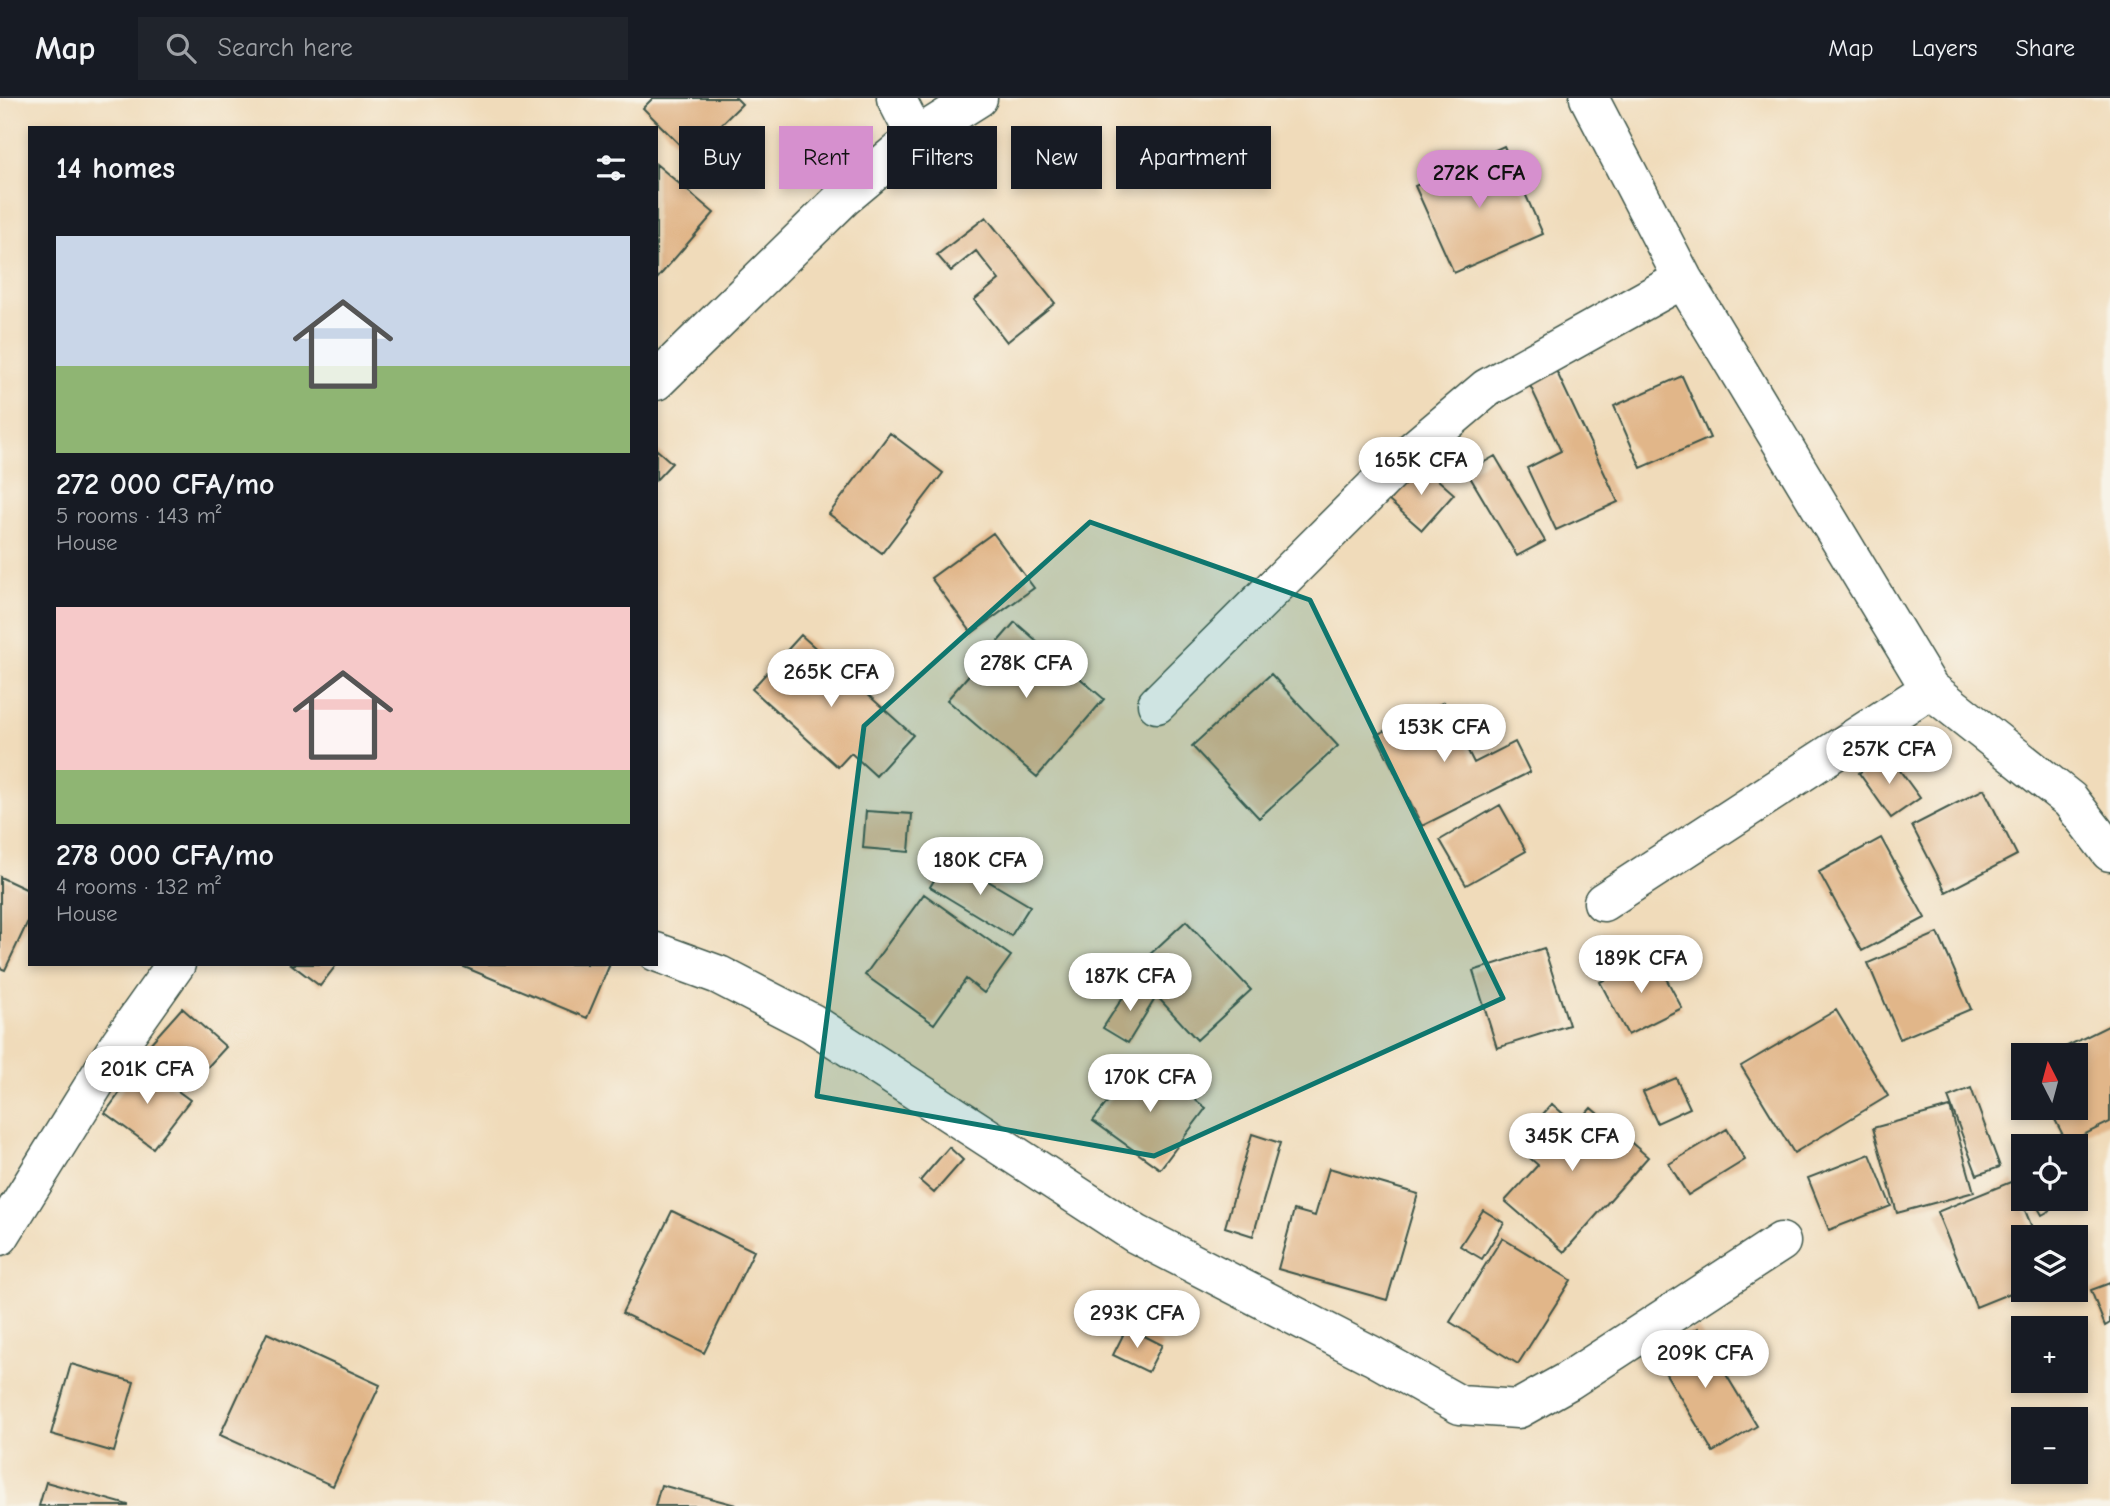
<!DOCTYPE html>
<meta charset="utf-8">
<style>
body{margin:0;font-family:"Comic Neue",sans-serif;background:#20242c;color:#f1f3f6;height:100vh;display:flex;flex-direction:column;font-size:26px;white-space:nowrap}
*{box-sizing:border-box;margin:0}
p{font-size:23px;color:#9ea1a6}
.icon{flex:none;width:38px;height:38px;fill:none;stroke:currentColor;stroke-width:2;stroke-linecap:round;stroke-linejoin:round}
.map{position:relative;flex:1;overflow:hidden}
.panel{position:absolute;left:28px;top:28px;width:630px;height:840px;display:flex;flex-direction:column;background:#171b24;border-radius:0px;box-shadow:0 4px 10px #0003}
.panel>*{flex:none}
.guide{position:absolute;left:679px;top:28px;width:665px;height:63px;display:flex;gap:14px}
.needle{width:46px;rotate:354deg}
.controls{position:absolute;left:2011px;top:945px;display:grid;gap:14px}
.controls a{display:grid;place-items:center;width:77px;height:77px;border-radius:0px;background:#171b24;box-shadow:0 4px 10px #0003;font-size:35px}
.price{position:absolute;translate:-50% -60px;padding:0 16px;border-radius:24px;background:#fff;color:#222;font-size:23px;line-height:46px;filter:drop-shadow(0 2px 4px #0008)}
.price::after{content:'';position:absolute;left:50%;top:42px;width:21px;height:16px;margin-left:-10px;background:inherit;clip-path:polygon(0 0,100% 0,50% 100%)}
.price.current{background:#d690ce;color:#111}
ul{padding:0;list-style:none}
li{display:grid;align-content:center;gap:14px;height:371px;padding:0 28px}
li span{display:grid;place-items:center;height:217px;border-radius:0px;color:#555}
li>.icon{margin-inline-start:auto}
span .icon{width:126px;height:126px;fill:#fffc;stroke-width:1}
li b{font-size:30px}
h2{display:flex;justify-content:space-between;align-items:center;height:84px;padding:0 28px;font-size:30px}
.tag{padding:0 24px;border-radius:0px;background:#171b24;box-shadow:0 4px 10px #0003;font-size:24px;line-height:63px}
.tag.current{background:#d690ce;color:#111}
header{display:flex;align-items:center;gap:42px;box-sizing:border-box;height:98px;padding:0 35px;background:#171b24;border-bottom:2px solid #363941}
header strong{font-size:33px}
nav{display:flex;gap:38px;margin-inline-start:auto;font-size:24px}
.search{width:490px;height:63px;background:#20242c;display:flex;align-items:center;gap:18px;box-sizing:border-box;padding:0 24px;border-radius:0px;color:#9ea1a6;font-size:26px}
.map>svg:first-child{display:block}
</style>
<header>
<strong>Map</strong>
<div class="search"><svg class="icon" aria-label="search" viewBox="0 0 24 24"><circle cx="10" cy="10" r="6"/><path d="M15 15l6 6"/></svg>Search here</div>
<nav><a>Map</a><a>Layers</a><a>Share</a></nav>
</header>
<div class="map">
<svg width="2110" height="1408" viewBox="0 0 2110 1408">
<rect width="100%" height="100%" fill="#f7f3e8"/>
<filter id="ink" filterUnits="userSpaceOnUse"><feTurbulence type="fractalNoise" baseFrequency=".0143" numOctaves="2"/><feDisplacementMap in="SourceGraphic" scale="14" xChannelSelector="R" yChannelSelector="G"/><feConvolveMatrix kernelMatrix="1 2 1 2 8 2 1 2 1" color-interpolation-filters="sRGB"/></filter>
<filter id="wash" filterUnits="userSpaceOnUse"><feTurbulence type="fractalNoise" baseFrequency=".00686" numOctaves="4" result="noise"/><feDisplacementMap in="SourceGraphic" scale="28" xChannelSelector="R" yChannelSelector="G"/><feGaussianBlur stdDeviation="1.57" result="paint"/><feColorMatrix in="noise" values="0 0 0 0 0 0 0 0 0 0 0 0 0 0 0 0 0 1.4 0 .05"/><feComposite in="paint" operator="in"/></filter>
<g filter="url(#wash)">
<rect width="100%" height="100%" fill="#f0dbba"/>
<g id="blocks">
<path fill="#e1b689" d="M653 0H736L742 6 690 57 643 10Z
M1504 48 1543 136 1454 175 1415 88Z
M656 66 714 115 656 182Z
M986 119 1055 205 1007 244 974 202 999 182 976 153 951 173 937 157Z
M1554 268 1618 404 1556 432 1527 370 1561 353 1527 281Z
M1682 278 1710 340 1641 370 1614 308Z
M890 335 943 375 882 455 829 416Z
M656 351 672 365 656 382Z
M1495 358 1545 443 1517 458 1467 374Z
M1420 366 1454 396 1422 432 1389 403Z
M993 435 1034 490 972 535 931 480Z
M1015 524 1104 601 1037 679 947 602Z
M801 537 913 637 876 678 851 655 838 669 752 591Z
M1271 576 1338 648 1259 720 1192 648Z
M1444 604 1474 665 1515 644 1530 674 1422 728 1376 637Z
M1887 655 1920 700 1891 720 1859 675Z
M1984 691 2017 757 1946 794 1912 728Z
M1500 707 1526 753 1466 787 1440 742Z
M866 713 912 716 909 754 863 750Z
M1881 740 1925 820 1862 853 1819 774Z
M948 759 1030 808 1011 838 930 789Z
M0 779 30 793V819L5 872 0 870Z
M924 796 1011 858 984 895 966 881 934 926 865 877Z
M1186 823 1251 892 1197 942 1133 872Z
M1938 835 1971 911 1900 941 1868 865Z
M1544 850 1569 927 1497 950 1473 873Z
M1653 856 1682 910 1628 937 1600 884Z
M291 866H337L320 888Z
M457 866H610L587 920Z
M1132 885 1156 899 1128 945 1103 930Z
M182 910 226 949 192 986 149 947Z
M1836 912 1888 998 1794 1055 1741 968Z
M2110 927V1024L2067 1045 2049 1010H2076V957H2049Z
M1140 961 1206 1010 1160 1071 1093 1023Z
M141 966 190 1002 153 1050 105 1015Z
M1676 980 1690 1010 1657 1025 1643 994Z
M1971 990 2000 1069 1977 1077 1948 999Z
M1552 1006 1576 1027 1591 1010 1648 1059 1564 1154 1505 1103 1538 1067 1515 1047Z
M1950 1009 1974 1094 1897 1115 1873 1030Z
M1727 1031 1745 1062 1688 1097 1669 1066Z
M1252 1036 1280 1045 1253 1138 1225 1129Z
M949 1049 963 1062 934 1095 920 1083Z
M1870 1056 1891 1108 1829 1132 1808 1080Z
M1329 1070 1418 1096 1387 1202 1278 1171 1294 1112 1315 1118Z
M2013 1083 2036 1139H2023V1190L1976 1209 1937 1114Z
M2033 1101H2070L2042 1117Z
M1483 1112 1504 1125 1482 1161 1460 1148Z
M672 1113 754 1153 704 1255 622 1215Z
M1502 1140 1571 1182 1518 1266 1450 1224Z
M2110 1185V1225L2105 1228 2091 1192Z
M1127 1229 1162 1247 1148 1274 1113 1257Z
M1698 1230 1757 1328 1713 1354 1654 1256Z
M267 1235 380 1287 333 1388 220 1337Z
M71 1266 134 1284 114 1354 51 1336Z
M46 1384 128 1407V1408H39Z
M661 1387 736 1407V1408H655Z"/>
</g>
</g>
<g filter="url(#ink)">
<use href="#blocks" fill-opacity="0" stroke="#3e5548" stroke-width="2"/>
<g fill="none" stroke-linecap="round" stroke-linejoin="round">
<g stroke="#3e5548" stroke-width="41">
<path id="minor" d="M896 0 916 39
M1589 0 1683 181 1930 591 2070 702 2110 754
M656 283 843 100 916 39 978 0
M1157 606 1402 362 1487 290 1683 181
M1603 804 1930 591
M656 854 719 877 812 925 1136 1136 1373 1258 1460 1307 1518 1311 1568 1283 1781 1144
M0 1138 120 945 176 866"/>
</g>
<use href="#minor" stroke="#fff" stroke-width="38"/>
</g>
</g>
<path fill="#0f766e" fill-opacity="0.2" stroke="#0f766e" stroke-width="5" stroke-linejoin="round" d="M1090 424 1310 502 1503 900 1154 1058 817 998 864 628Z"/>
</svg>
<div class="controls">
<a><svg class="needle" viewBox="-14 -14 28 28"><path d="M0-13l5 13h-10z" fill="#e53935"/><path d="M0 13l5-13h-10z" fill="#9ea1a6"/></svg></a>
<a><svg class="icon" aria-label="locate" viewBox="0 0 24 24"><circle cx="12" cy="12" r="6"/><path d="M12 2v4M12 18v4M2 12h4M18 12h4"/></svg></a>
<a><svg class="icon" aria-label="layers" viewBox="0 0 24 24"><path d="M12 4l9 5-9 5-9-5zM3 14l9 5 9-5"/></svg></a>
<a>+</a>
<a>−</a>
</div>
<b class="price current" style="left:1479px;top:112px">272K CFA</b>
<b class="price" style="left:1421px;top:399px">165K CFA</b>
<b class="price" style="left:1026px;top:602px">278K CFA</b>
<b class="price" style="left:831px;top:611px">265K CFA</b>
<b class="price" style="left:1444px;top:666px">153K CFA</b>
<b class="price" style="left:1889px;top:688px">257K CFA</b>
<b class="price" style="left:980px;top:799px">180K CFA</b>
<b class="price" style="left:1641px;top:897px">189K CFA</b>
<b class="price" style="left:1130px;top:915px">187K CFA</b>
<b class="price" style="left:147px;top:1008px">201K CFA</b>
<b class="price" style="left:1150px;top:1016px">170K CFA</b>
<b class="price" style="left:1572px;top:1075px">345K CFA</b>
<b class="price" style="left:1137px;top:1252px">293K CFA</b>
<b class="price" style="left:1705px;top:1292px">209K CFA</b>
<div class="guide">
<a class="tag">Buy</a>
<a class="tag current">Rent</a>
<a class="tag">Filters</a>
<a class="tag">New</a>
<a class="tag">Apartment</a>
</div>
<section class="panel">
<h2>14 homes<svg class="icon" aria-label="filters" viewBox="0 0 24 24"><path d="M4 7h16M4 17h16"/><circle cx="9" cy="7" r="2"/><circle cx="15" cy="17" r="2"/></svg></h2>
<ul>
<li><span style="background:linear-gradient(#c9d6e8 60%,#8fb573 0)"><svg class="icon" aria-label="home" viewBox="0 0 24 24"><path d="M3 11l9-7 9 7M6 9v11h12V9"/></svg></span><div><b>272 000 CFA/mo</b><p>5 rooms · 143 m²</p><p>House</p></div></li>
<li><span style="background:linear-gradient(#f6c9c9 75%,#8fb573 0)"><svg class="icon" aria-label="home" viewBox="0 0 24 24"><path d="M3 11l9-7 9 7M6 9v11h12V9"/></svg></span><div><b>278 000 CFA/mo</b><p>4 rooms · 132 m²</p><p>House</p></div></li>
</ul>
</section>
</div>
